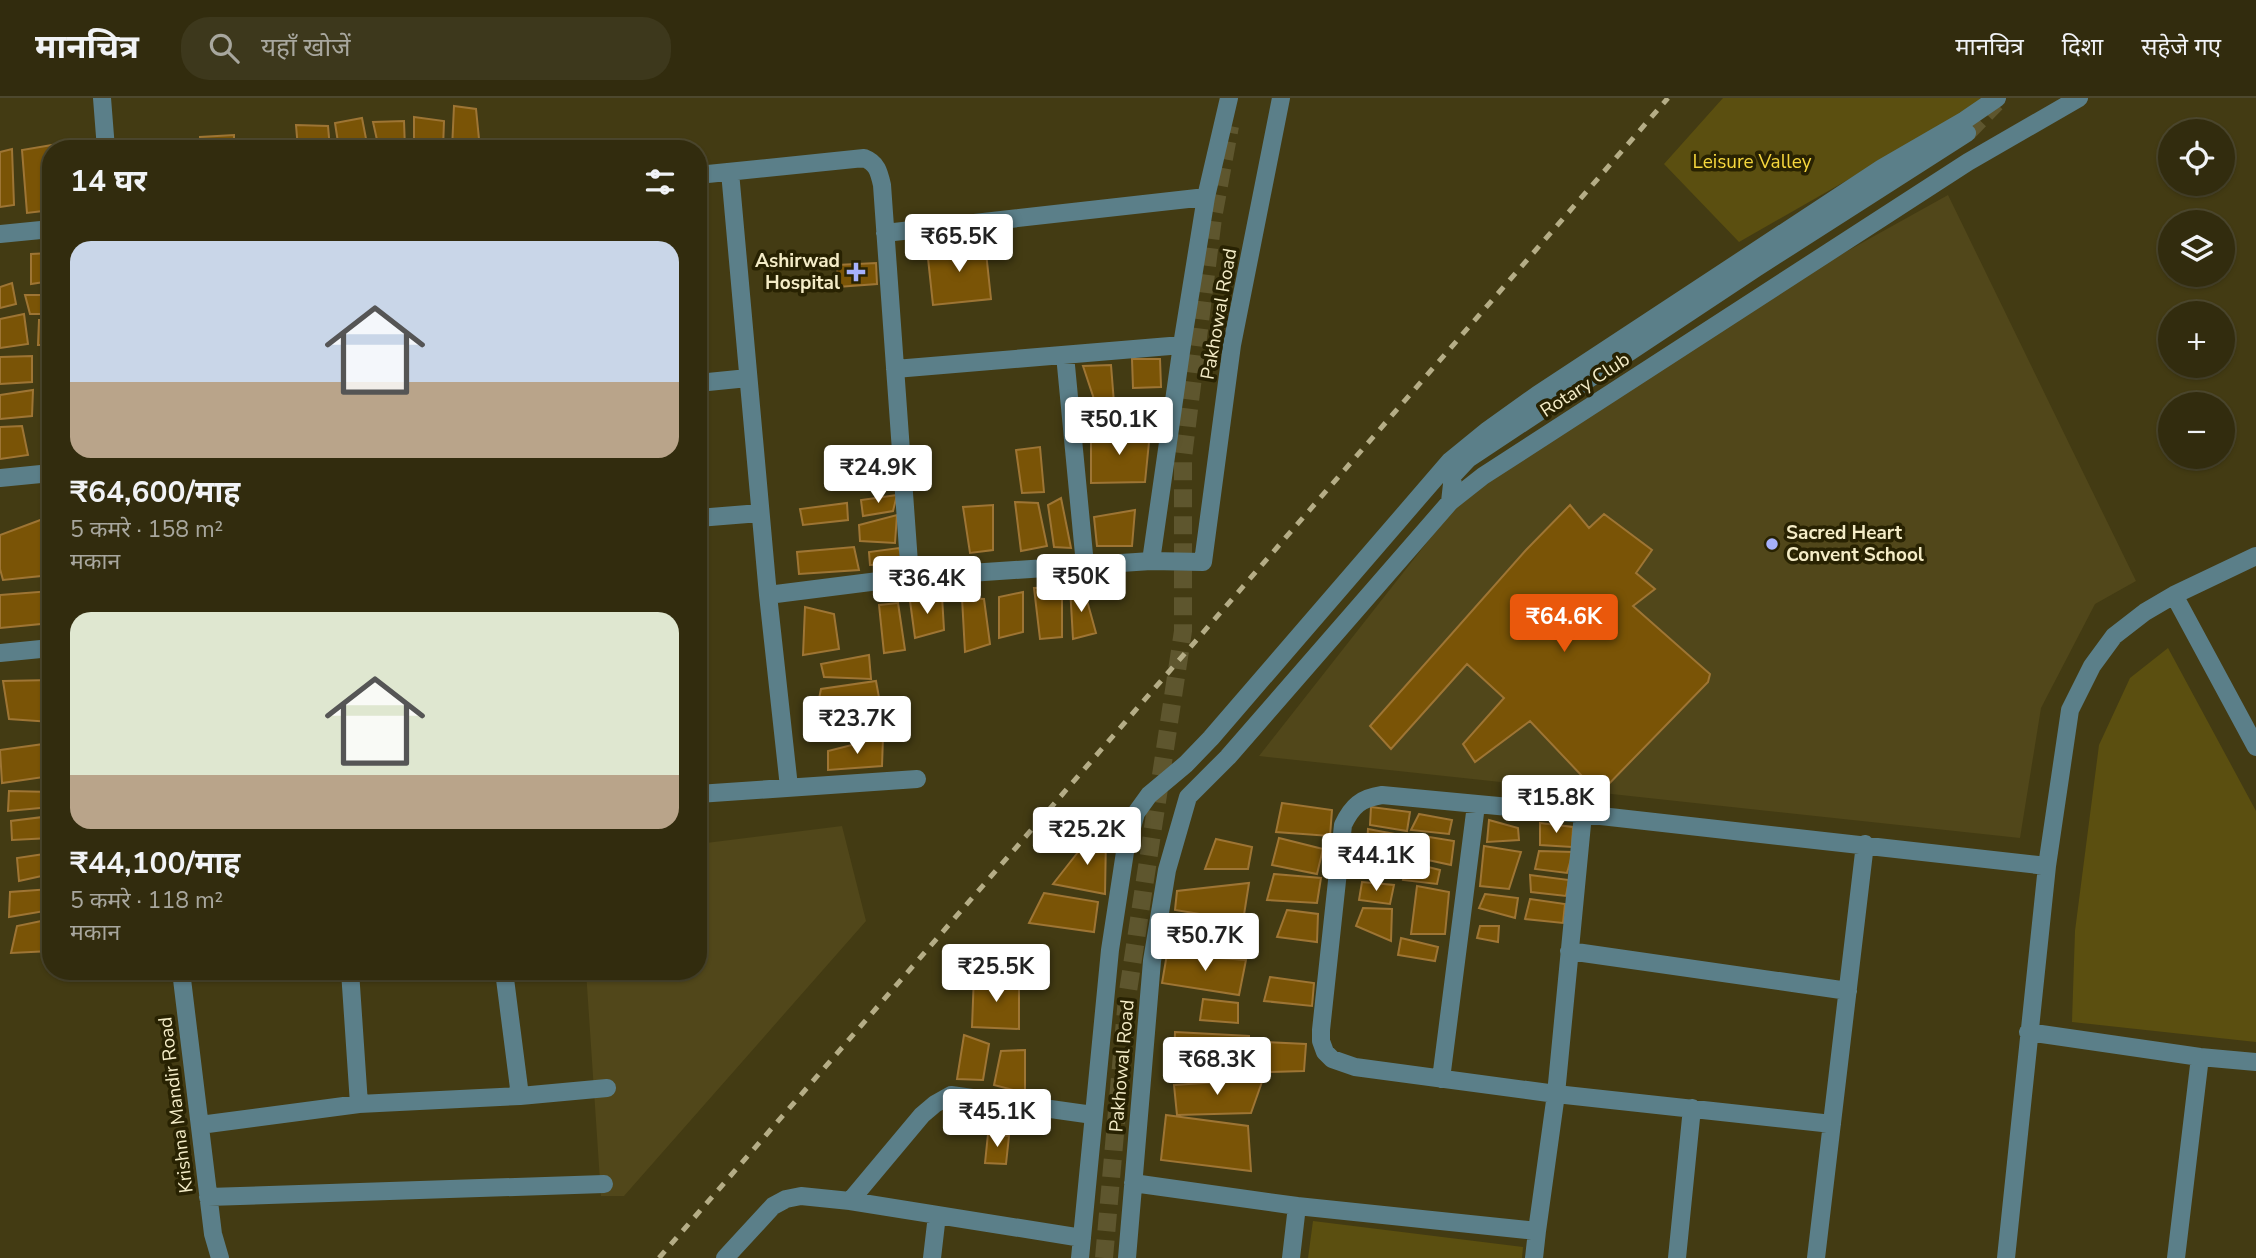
<!DOCTYPE html>
<html lang="hi">
<meta charset="utf-8">
<style>
body{margin:0;font-family:"Nunito Sans","Noto Sans Devanagari",sans-serif;background:#3d381c;color:#f1f3f6;height:100vh;display:flex;flex-direction:column;font-size:26px;white-space:nowrap}
*{box-sizing:border-box;margin:0}
p{font-size:23px;color:#a8a79e}
.icon{flex:none;width:38px;height:38px;fill:none;stroke:currentColor;stroke-width:2;stroke-linecap:round;stroke-linejoin:round}
.map{position:relative;flex:1;overflow:hidden}
.drawer{position:absolute;left:42px;top:42px;width:665px;height:840px;display:flex;flex-direction:column;background:#322c0e;border-radius:28px;box-shadow:0 2px 5px #0004,0 0 0 2px #4d482e}
.drawer>*{flex:none}
.controls{position:absolute;left:2158px;top:21px;display:grid;gap:14px}
.controls a{display:grid;place-items:center;width:77px;height:77px;border-radius:50%;background:#322c0e;box-shadow:0 2px 5px #0004,0 0 0 2px #4d482e;font-size:35px}
.price{position:absolute;translate:-50% -60px;padding:0 16px;border-radius:7px;background:#fff;color:#222;font-size:23px;line-height:46px;filter:drop-shadow(0 2px 4px #0008)}
.price::after{content:'';position:absolute;left:50%;top:42px;width:21px;height:16px;margin-left:-10px;background:inherit;clip-path:polygon(0 0,100% 0,50% 100%)}
.price.current{background:#ea580c;color:#fff}
ul{padding:0;list-style:none}
li{display:grid;align-content:center;gap:14px;height:371px;padding:0 28px}
li span{display:grid;place-items:center;height:217px;border-radius:21px;color:#555}
li>.icon{margin-inline-start:auto}
span .icon{width:126px;height:126px;fill:#fffc;stroke-width:1}
li b{font-size:30px}
h2{display:flex;justify-content:space-between;align-items:center;height:84px;padding:0 28px;font-size:30px}
header{display:flex;align-items:center;gap:42px;box-sizing:border-box;height:98px;padding:0 35px;background:#322c0e;border-bottom:2px solid #4d482e}
header strong{font-size:33px}
nav{display:flex;gap:38px;margin-inline-start:auto;font-size:24px}
.search{width:490px;height:63px;background:#3d381c;display:flex;align-items:center;gap:18px;box-sizing:border-box;padding:0 24px;border-radius:28px;color:#a8a79e;font-size:26px}
.map>svg:first-child{display:block}
</style>
<header>
<strong>मानचित्र</strong>
<div class="search"><svg class="icon" aria-label="search" viewBox="0 0 24 24"><circle cx="10" cy="10" r="6"/><path d="M15 15l6 6"/></svg>यहाँ खोजें</div>
<nav><a>मानचित्र</a><a>दिशा</a><a>सहेजे गए</a></nav>
</header>
<div class="map">
<svg width="2256" height="1160" viewBox="0 0 2256 1160">
<rect width="100%" height="100%" fill="#433b13"/>
<path fill="#51471a" d="M1948 97 2136 483 2095 506 2041 610 2020 740 1259 658 1454 410 1571 324 1761 201Z
M842 728 866 823 624 1098H601L586 873H698V746Z"/>
<path fill="#5b4f10" d="M1723 0H2005L1886 60 1739 144 1664 66Z
M2168 550 2256 713V944L2072 924 2075 833 2099 647 2130 580Z
M1313 1123 1523 1149 1522 1160H1308Z"/>
<path fill="#7a5406" stroke="#9e7534" stroke-width="2" d="M454 8 476 11 480 51H452Z
M414 19 444 23 443 51H414Z
M362 20 368 51H339L335 25Z
M404 23 405 51H379L373 24Z
M296 27 328 28 330 51H298Z
M234 37V51H200V39Z
M64 45V51H51V112L27 115 22 52Z
M12 51 14 107 0 109V54Z
M985 145 991 201 933 207 927 151Z
M51 155V183L31 186V156Z
M876 165 877 186 838 189 837 167Z
M12 185 16 206 0 210V189Z
M25 197H51V216H30Z
M24 216 28 246 0 250V221Z
M39 222 51 223V247H38Z
M32 258V284L0 286V259Z
M1132 261H1160L1161 289 1133 290Z
M1111 267 1114 305 1095 304 1083 268Z
M33 292 32 318 0 321V297Z
M44 298H51V335L49 336Z
M22 328 28 357 0 361V329Z
M1150 334 1145 384 1091 385V335Z
M1040 349 1044 394 1022 395 1016 352Z
M897 397 893 413 863 418 861 402Z
M1061 400 1071 450 1054 449 1048 407Z
M1015 404 1038 405 1047 448 1021 453Z
M847 405 848 422 803 427 800 411Z
M993 407V452L970 455 963 409Z
M1570 407 1589 430 1604 416 1652 452 1636 475 1655 491 1633 508 1710 576 1708 584 1599 696 1530 623 1475 664 1463 646 1504 600 1467 566 1391 651 1370 628 1526 452Z
M1135 412 1132 448H1097L1094 419Z
M897 417 895 445 860 443 859 427Z
M51 418V477L3 482 0 471V437Z
M854 449 859 472 799 476 797 454Z
M899 450 904 466 870 467 869 454Z
M1083 488 1096 535 1073 541 1070 489Z
M1062 489V539L1040 541 1034 490Z
M51 493V525L0 530V497Z
M1023 494V534L999 540V499Z
M942 498 944 532 915 540 910 503Z
M962 500 984 501 990 546 965 554Z
M898 505 905 552 884 555 879 507Z
M805 509 834 516 839 551 803 557Z
M869 557 871 581 824 579 821 566Z
M51 582V624L9 621 3 583Z
M876 583 880 605 817 611 821 591Z
M880 612 879 631 838 636 832 619Z
M883 639 882 668 828 672V653Z
M51 645V678L2 685 0 652Z
M9 693 51 694V709L8 713Z
M1282 705 1332 712 1330 738 1276 734Z
M1371 709 1410 714 1407 733 1370 727Z
M1419 716 1452 722 1449 736 1411 732Z
M51 718V740L12 742 11 723Z
M1489 722 1518 730 1519 742 1487 744Z
M1540 725 1573 729 1572 749 1540 747Z
M1368 731 1406 738 1404 755 1367 748Z
M1093 735 1106 738 1105 796 1053 786Z
M1429 739 1454 743 1451 767 1423 761Z
M1279 740 1323 751 1317 776 1272 767Z
M1216 741 1252 749 1248 771H1205Z
M1484 748 1521 754 1509 791 1480 788Z
M1539 753 1573 754 1567 775 1535 771Z
M1366 754 1399 757 1397 779 1362 777Z
M51 755V776L19 783 17 760Z
M1408 764 1440 772 1437 786 1403 782Z
M1274 776 1321 780 1317 805 1267 802Z
M1530 777 1569 782 1566 798 1531 794Z
M1362 784 1394 787 1390 806 1359 802Z
M1249 785 1243 823 1175 812 1177 793Z
M1417 788 1449 794 1445 836H1411Z
M51 791V812L9 819 10 794Z
M1044 795 1098 804 1094 834 1029 825Z
M1485 796 1518 800 1515 820 1479 810Z
M1530 801 1565 806 1563 825 1525 821Z
M1363 810 1392 811 1391 843 1356 828Z
M1287 812 1318 816 1317 844 1277 839Z
M51 821V853L11 855 17 828Z
M1172 824 1249 826 1245 846 1176 840Z
M1480 828H1499L1498 844 1477 840Z
M1401 840 1438 849 1435 863 1398 857Z
M1167 856 1246 862 1239 897 1162 885Z
M974 877 1019 885V931L972 929Z
M1270 879 1314 885 1312 908 1264 903Z
M1203 901 1238 905V925L1200 922Z
M1175 934 1249 938V969L1174 968Z
M964 937 989 946 983 982 957 981Z
M1267 944 1306 946 1304 973 1266 974Z
M1025 952V995L994 987 1001 953Z
M1263 981 1251 1015 1177 1017 1174 987Z
M1166 1017 1248 1028 1251 1073 1161 1062Z
M988 1036 1009 1038 1006 1066 985 1065Z"/>
<g fill="none" stroke-linecap="round" stroke-linejoin="round">
<path stroke="#5e562e" stroke-width="18" stroke-dasharray="18 9" stroke-linecap="butt" d="M1967 35 1996 5
M1104 1160 1127 900 1183 533V359L1213 120 1230 28"/>
<path stroke="#5b7f89" stroke-width="18" d="M102 0 106 51
M730 74 768 497 789 689
M698 77 864 60C877 65 879 74 882 87L910 479
M885 135 1206 99
M0 136 51 131
M1065 257 1085 467
M895 271 1182 247
M698 285 748 280
M0 380 51 375
M1450 404 1453 377 1468 361 1756 170 1967 35
M698 420 760 415
M1151 463 1182 247 1206 99 1229 0
M768 497 910 479 1151 463 1203 464 1232 247 1281 0
M2174 497 2256 649
M0 555 51 550
M698 696 917 681
M1583 716 1382 697C1361 700 1352 708 1343 727L1321 932V943L1325 954 1332 961 1355 969 1556 996 1832 1026
M1569 853 1848 893
M181 873 213 1136 220 1160
M350 873 359 1006
M504 873 520 998
M2028 934 2200 959 2256 964
M1441 981 1476 707
M200 1027 359 1006 520 998 607 990
M1133 1085 1297 1108
M208 1099 604 1086
M850 1103 922 1017 935 1006 951 997 1093 1017
M1537 1133 1556 996 1583 716 2047 768
M725 1160 773 1108 786 1101 801 1098 850 1103 1082 1140
M932 1160 937 1117
M1080 1160 1110 852 1125 754 1136 715 1149 697 1186 666 1211 640 1450 363 1488 332 1537 297 1882 70 1965 22 1997 0
M1127 1160 1152 863 1167 772 1188 699 1228 659 1450 404 1483 378 1968 64 2079 0
M1291 1160 1297 1108 1537 1133 1534 1160
M1677 1160 1692 1010
M1816 1160 1865 746
M2006 1160 2047 768 2070 612 2092 568 2114 538 2145 514 2174 497 2256 458
M2176 1160 2200 959"/>
<path stroke="#b5ad86" stroke-width="5" stroke-dasharray="9 9" stroke-linecap="butt" d="M659 1160 1668 0"/>
</g>
<g fill="#a6b1fc" stroke="#282202" stroke-width="2.5">
<path d="M852.5 163.5h7v7h7v7h-7v7h-7v-7h-7v-7h7z"/>
<circle cx="1772" cy="446" r="7"/>
</g>
<g text-anchor="middle" dominant-baseline="central" stroke-width="7" stroke-linejoin="round" paint-order="stroke">
<g font-size="19" fill="#f6d73d" stroke="#282202">
<text x="1752" y="64">Leisure Valley</text>
</g>
<g font-size="19" font-weight="bold" fill="#f4ecc7" stroke="#282202" text-anchor="end">
<text x="840" y="163">Ashirwad<tspan x="840" dy="22">Hospital</tspan></text>
<text x="1786" y="435" text-anchor="start">Sacred Heart<tspan x="1786" dy="22">Convent School</tspan></text>
</g>
<g font-size="19" fill="#f4ecc7" stroke="#282202">
<text transform="translate(1219 216) rotate(-80)">Pakhowal Road</text>
<text transform="translate(1585 287) rotate(-33)">Rotary Club</text>
<text transform="translate(1122 968) rotate(-85)">Pakhowal Road</text>
<text transform="translate(176 1007) rotate(-97)">Krishna Mandir Road</text>
</g>
</g>
</svg>
<div class="controls">
<a><svg class="icon" aria-label="locate" viewBox="0 0 24 24"><circle cx="12" cy="12" r="6"/><path d="M12 2v4M12 18v4M2 12h4M18 12h4"/></svg></a>
<a><svg class="icon" aria-label="layers" viewBox="0 0 24 24"><path d="M12 4l9 5-9 5-9-5zM3 14l9 5 9-5"/></svg></a>
<a>+</a>
<a>−</a>
</div>
<b class="price" style="left:959px;top:176px">₹65.5K</b>
<b class="price" style="left:1119px;top:359px">₹50.1K</b>
<b class="price" style="left:878px;top:407px">₹24.9K</b>
<b class="price" style="left:1081px;top:516px">₹50K</b>
<b class="price" style="left:927px;top:518px">₹36.4K</b>
<b class="price current" style="left:1564px;top:556px">₹64.6K</b>
<b class="price" style="left:857px;top:658px">₹23.7K</b>
<b class="price" style="left:1556px;top:737px">₹15.8K</b>
<b class="price" style="left:1087px;top:769px">₹25.2K</b>
<b class="price" style="left:1376px;top:795px">₹44.1K</b>
<b class="price" style="left:1205px;top:875px">₹50.7K</b>
<b class="price" style="left:996px;top:906px">₹25.5K</b>
<b class="price" style="left:1217px;top:999px">₹68.3K</b>
<b class="price" style="left:997px;top:1051px">₹45.1K</b>
<section class="drawer">
<h2>14 घर<svg class="icon" aria-label="filters" viewBox="0 0 24 24"><path d="M4 7h16M4 17h16"/><circle cx="9" cy="7" r="2"/><circle cx="15" cy="17" r="2"/></svg></h2>
<ul>
<li><span style="background:linear-gradient(#c9d6e8 65%,#b9a48a 0)"><svg class="icon" aria-label="home" viewBox="0 0 24 24"><path d="M3 11l9-7 9 7M6 9v11h12V9"/></svg></span><div><b>₹64,600/माह</b><p>5 कमरे · 158 m²</p><p>मकान</p></div></li>
<li><span style="background:linear-gradient(#dfe7d0 75%,#b9a48a 0)"><svg class="icon" aria-label="home" viewBox="0 0 24 24"><path d="M3 11l9-7 9 7M6 9v11h12V9"/></svg></span><div><b>₹44,100/माह</b><p>5 कमरे · 118 m²</p><p>मकान</p></div></li>
</ul>
</section>
</div>
